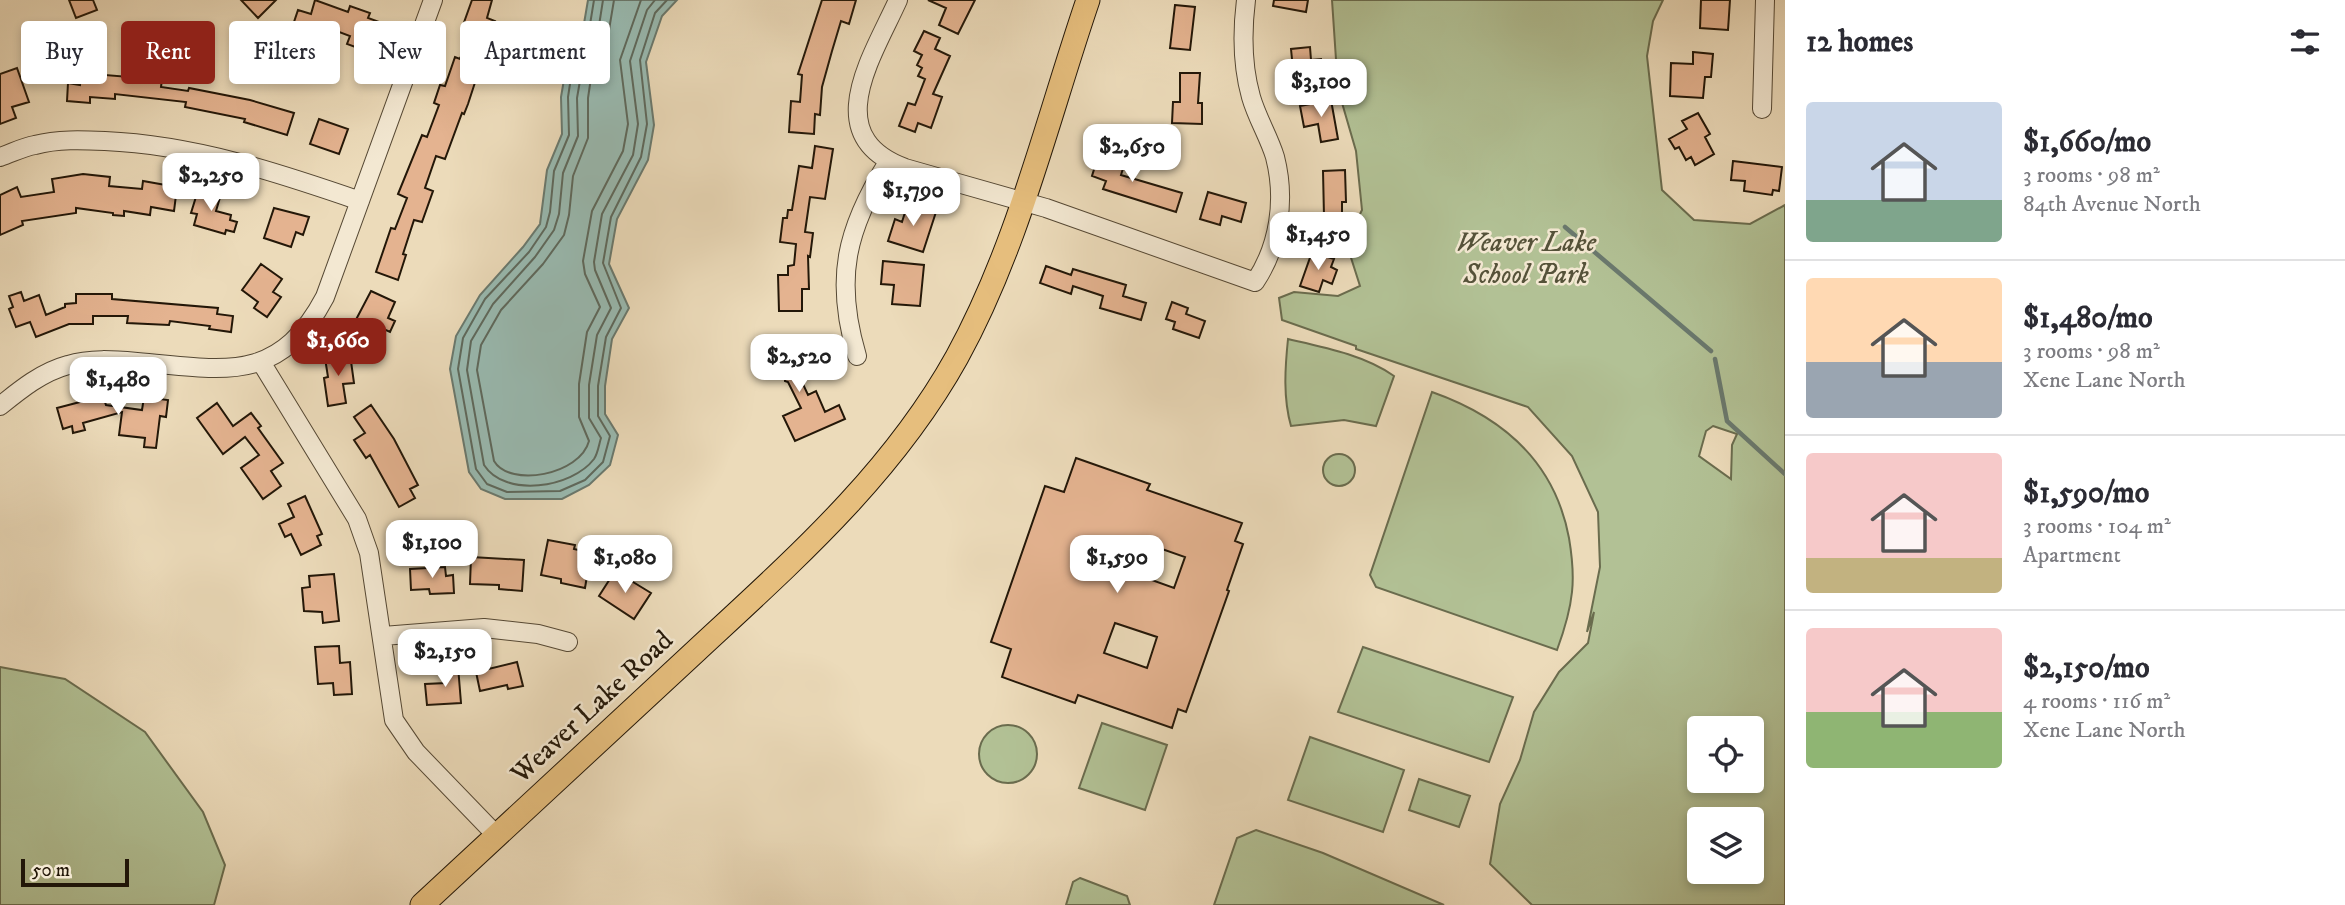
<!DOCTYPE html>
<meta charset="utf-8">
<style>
body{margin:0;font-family:"IM FELL DW Pica",serif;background:#f7f7f7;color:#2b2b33;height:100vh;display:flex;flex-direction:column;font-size:26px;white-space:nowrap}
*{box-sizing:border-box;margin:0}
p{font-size:23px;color:#7c7c81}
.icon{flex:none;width:38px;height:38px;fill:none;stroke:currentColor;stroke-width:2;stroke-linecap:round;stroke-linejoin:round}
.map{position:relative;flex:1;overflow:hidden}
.sheet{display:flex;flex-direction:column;background:#fff;width:560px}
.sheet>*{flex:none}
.banner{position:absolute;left:21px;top:21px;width:665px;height:63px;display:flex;gap:14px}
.tools{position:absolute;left:1687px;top:716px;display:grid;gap:14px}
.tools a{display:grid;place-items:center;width:77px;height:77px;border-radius:7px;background:#fff;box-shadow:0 4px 10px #0003;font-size:35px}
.scale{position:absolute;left:21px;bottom:18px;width:108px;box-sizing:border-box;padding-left:7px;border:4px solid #231708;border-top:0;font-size:19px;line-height:24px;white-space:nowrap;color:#231708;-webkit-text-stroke:5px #f3e8d2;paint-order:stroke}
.price{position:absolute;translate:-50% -60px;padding:0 16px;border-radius:14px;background:#fff;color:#222;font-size:23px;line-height:46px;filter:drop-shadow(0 2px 4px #0008)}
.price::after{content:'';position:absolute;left:50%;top:42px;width:21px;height:16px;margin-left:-10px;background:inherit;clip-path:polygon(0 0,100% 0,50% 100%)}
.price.on{background:#8f2418;color:#fff}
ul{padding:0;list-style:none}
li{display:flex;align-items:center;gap:21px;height:175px;padding:0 21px}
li+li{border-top:2px solid #e1e1e2}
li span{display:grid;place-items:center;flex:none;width:196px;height:140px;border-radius:7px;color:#555}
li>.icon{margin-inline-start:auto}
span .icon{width:84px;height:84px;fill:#fffc;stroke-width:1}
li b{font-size:30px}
h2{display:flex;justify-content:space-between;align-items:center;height:84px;padding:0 21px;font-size:30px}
.tag{padding:0 24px;border-radius:7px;background:#fff;box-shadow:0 4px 10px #0003;font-size:24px;line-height:63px}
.tag.on{background:#8f2418;color:#fff}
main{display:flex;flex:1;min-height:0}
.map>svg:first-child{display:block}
</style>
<main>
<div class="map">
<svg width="1785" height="905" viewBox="0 0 1785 905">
<rect width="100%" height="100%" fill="#ecdbba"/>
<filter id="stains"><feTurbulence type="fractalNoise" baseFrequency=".00286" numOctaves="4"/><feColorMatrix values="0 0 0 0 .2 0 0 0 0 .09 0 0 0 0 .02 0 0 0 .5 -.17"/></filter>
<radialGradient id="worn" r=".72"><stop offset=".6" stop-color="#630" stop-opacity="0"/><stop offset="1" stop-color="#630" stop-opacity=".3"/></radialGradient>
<path fill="#b2c195" stroke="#6a6c4e" stroke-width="2" fill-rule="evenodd" d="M1332 0H1663L1653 21 1647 56 1662 190 1694 220 1750 224 1785 205V905H1532L1490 864 1500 804 1520 760 1534 712 1559 672 1588 643 1594 612 1587 632 1600 567 1598 512 1572 456 1528 407 1356 349V346L1282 320 1279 298 1294 292 1338 296 1360 286 1346 242 1362 210 1356 151 1338 89ZM1713 426 1737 434 1732 445 1731 479 1699 456 1706 431ZM1699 728H1752V780H1699ZM1699 819H1752V872H1699Z
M1288 339C1323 347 1365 355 1394 376L1376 426 1344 420 1291 426C1283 398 1285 368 1288 339Z
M1432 392C1503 417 1555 463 1569 538 1572 556 1574 574 1572 592 1570 612 1564 631 1557 650L1376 587 1370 575Z
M1323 470a16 16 0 1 1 32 0a16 16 0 1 1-32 0Z
M1363 647 1513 697 1489 762 1338 712Z
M0 667 65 679 145 732 203 812 225 865 214 905H0Z
M1102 723 1167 745 1145 810 1079 788Z
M979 754a29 29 0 1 1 58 0a29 29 0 1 1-58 0Z
M1310 737 1404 770 1383 832 1288 800Z
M1419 779 1470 796 1459 827 1409 810Z
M1256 830 1323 853 1444 905H1214L1237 838Z
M1080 878 1127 896 1130 905H1066L1073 882Z"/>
<path fill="#99bbb2" stroke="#6a796e" stroke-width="2" d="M588 0H677L662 16 646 62 654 125 648 160 617 219 609 264 629 308 612 339 605 386V414L618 435 610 465 589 485 562 499H505L481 489 469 472 450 369 456 336 480 295 523 247 540 224 547 170 562 134 561 97 566 68 580 47Z"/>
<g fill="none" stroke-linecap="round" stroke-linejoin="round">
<path stroke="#5e695d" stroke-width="2" d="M594 0 586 49 572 71 568 97 569 135 554 171 550 212 546 227 529 252 485 299 463 338 458 369 476 469 487 484 507 492 560 491 585 480 603 462 610 436 598 416V386L606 337 621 308 603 263 611 217 641 157 647 124 640 60 655 13 667 0
M603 0 595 51 581 75 577 98 578 136 563 173 559 214 554 230 535 257 493 304 471 341 467 370 484 465C505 498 572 488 594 459 598 453 599 444 601 438L589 418V385L597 335 611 308 595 270 594 262 602 214 633 155 638 124 630 61 647 10 655 0
M614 0 605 54 591 78 588 98V138L573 176 569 215 564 235 543 264 501 310 481 345 477 370 494 461C510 488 580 475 589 441L579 417V384L587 332 600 307 585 274 583 261 592 211 623 151 628 124 620 60 641 0"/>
<path stroke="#6a796e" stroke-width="4.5" d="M1565 227 1711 351
M1715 359 1727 421 1785 474"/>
</g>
<path fill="#e4b390" stroke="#231708" stroke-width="2" fill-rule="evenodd" d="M69 0H93L97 10 76 18Z
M241 0H276L258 18Z
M315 0 348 12 350 6 370 13 368 18 393 27 386 46 361 38 358 48 347 44 350 36 326 27 320 41 291 31 298 10 311 14Z
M472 0H492L487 18 495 21 468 104 464 114 462 113 445 159 436 156 425 188 433 191 422 222 414 220 403 254 406 255 398 280 376 272 391 228 395 229 407 198 398 194 422 135 427 137 439 105 434 103 440 85 445 86 455 57 460 59 470 30 462 28Z
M822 0H856L849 24 841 21 832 51 822 87 820 115 815 114 814 134 789 132 791 101 800 102 802 75 798 74Z
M928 0H975L958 34 939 25 946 8Z
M1274 0H1308L1306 12 1273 6Z
M1701 0H1730L1728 30 1700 28Z
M1175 5 1195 7 1190 50 1170 48Z
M924 31 940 38 935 49 950 56 933 94 942 97 931 128 918 123 915 132 899 126 908 103 915 105 925 79 918 76 922 68 917 65 922 55 914 51Z
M1310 47 1311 60 1321 59 1322 76 1294 79 1291 49Z
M1693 52 1713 54 1711 77H1705L1703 98 1670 96 1671 63 1693 64Z
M17 68 29 102 12 107 16 118 0 124V74Z
M151 70 163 72 161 87 188 91 189 88 250 100 294 113 287 135 244 122 245 119 185 107 186 102 115 94V99L90 97V103L67 101 68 83 80 85 81 73 129 77 130 72 150 74Z
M1180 73H1200L1198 103H1202V124L1172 123 1173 102H1180Z
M1331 100 1338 139 1321 142 1318 124 1304 127 1300 106Z
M1698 113 1710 134 1705 137 1714 154 1695 165 1691 157 1686 160 1679 147 1675 149 1669 139 1687 129 1682 121Z
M319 119 348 129 339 154 310 144Z
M815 146 833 149 825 199 810 197 805 232 813 233 810 257 808 256 809 289H802V311H779L778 275H788V266L794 265 796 244 780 242 783 218H787L788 210H792L799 166 812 168Z
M1101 147 1113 151 1111 158 1125 162 1121 175 1182 193 1176 212 1103 189 1106 181 1092 176Z
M1733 161 1782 167 1779 191 1773 190 1772 195 1744 191 1745 181 1731 180Z
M1345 170 1346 202H1342V215L1324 216 1323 171Z
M83 174 110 177 109 186 142 189 143 181 177 187 174 211 151 207 150 215 124 211V216L113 215V213L76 208V213L22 221 23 225 0 235V195L17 187 21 197 54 192 52 179Z
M199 187 221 194 216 211 231 215 230 220 237 222 234 232 226 230 225 234 194 225 197 214 191 213Z
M1208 192 1246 203 1241 222 1222 216 1220 225 1200 219Z
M908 203 936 212 923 252 888 241 895 219 902 222Z
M274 208 309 217 303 235 296 232 291 247 264 238Z
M1312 252 1334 259 1331 267 1337 270 1332 284 1323 280 1319 292 1300 286Z
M883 261 924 265 920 306 892 304 894 285 881 284Z
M261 264 282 279 273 292 281 297 267 317 254 308 258 302 242 290Z
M1046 266 1071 275 1073 269 1126 285 1123 296 1146 303 1141 320 1100 308 1103 296 1073 286 1071 294 1040 283Z
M371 291 395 302 388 318 395 321 390 332 375 325 369 339 350 331Z
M21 292 24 301 39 295 46 315 65 307V304L76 303V294H112V299L218 308 217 314 233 316 231 332 209 329 210 326 170 321 169 325 127 323 128 316H93V324H69L36 337 30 322 16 327 9 309 13 307 9 296Z
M1172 302 1188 308 1186 314 1205 321 1199 338 1173 329 1175 322 1166 319Z
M765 342H786V358H802V382L808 395 816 391 825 412 839 405 845 419 795 441 783 416 801 408 788 382 785 381V378L764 377Z
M350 354 354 383 343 384 346 403 328 406 324 378 328 377 325 358Z
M103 396 106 405 142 410 144 397 168 400 166 417 160 416 156 448 144 447 145 438 119 435 122 412 83 423 85 430 73 433 72 426 63 429 57 408Z
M217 403 233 426 251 413 261 426 258 428 283 463 271 471 281 486 263 499 241 468 259 455 245 437 223 454 197 418Z
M371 405 394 439 418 485 410 489 415 498 399 507 370 455 366 458 354 440 365 433 354 417Z
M1076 458 1150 484 1147 490 1242 523 1235 541 1243 544 1227 590 1229 591 1186 712 1178 709 1172 728 1078 695 1075 703 1002 677 1011 649 991 642 1045 486 1064 492ZM1142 542 1185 557 1174 588 1132 573ZM1115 623 1157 637 1147 668 1104 653Z
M305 496 322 534 317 536 321 545 301 555 291 534 285 537 279 524 294 517 288 504Z
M548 540 575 545 574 549 583 551 579 568 588 570 585 588 561 583V579L541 575Z
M471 557 524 560 522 591 499 589V585L470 584Z
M445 567 446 576 453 575 454 593 430 594 429 589 411 590 410 569Z
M615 571 651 593 634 619 599 596Z
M334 574 339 621 323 623 322 612 304 611 302 588 310 587 309 576Z
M339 646 340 663 350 662 352 694 334 695 333 683 318 684 315 647Z
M517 662 523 686 508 689 507 685 480 691 476 672Z
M458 666 461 703 427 705 425 684 446 683 445 667Z"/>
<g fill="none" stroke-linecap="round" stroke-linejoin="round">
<g stroke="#554834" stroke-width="20">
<path id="minor" d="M898 0C873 56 818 136 905 168L1046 208 1255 282C1279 246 1286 200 1275 157 1269 137 1257 118 1251 97 1242 65 1242 32 1246 0
M1762 109 1765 0
M0 157C12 153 23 147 35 145 58 139 82 140 105 141 194 145 276 172 360 201
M857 356C834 279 846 229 888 162
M261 362 357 519 369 553 394 720 416 752 497 836
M0 406C21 389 42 372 68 365 90 358 114 360 137 362 222 369 278 386 325 297L433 0
M383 636 484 628 538 634 568 642"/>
</g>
<g stroke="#231708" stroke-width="25">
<path id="major" d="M422 905C514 820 606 735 697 650 794 560 892 474 957 357 1018 246 1047 120 1088 0"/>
</g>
<use href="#minor" stroke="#f3e8d2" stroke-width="18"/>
<use href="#major" stroke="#e6be7d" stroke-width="23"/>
</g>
<g text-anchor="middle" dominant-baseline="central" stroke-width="5" stroke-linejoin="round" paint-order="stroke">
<g font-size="28" font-style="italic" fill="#555239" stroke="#f3e8d2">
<text x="1526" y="242">Weaver Lake<tspan x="1526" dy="32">School Park</tspan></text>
</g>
<g font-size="28" fill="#231708" stroke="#f3e8d2">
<text transform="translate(592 707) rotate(-43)">Weaver Lake Road</text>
</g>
</g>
<rect width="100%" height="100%" filter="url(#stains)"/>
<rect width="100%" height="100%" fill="url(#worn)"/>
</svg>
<div class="tools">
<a><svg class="icon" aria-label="locate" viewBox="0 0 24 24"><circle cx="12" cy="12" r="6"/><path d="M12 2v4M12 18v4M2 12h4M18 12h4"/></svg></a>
<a><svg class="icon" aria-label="layers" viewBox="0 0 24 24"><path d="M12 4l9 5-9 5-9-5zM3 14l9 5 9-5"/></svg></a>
</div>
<div class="scale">50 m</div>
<b class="price" style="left:1321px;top:119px">$3,100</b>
<b class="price" style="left:1132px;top:184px">$2,650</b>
<b class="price" style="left:211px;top:213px">$2,250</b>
<b class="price" style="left:913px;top:228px">$1,790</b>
<b class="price" style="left:1318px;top:272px">$1,450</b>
<b class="price on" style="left:338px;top:378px">$1,660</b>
<b class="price" style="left:799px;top:394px">$2,520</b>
<b class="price" style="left:118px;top:417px">$1,480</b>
<b class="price" style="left:432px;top:580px">$1,100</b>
<b class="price" style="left:625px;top:595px">$1,080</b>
<b class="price" style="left:1117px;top:595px">$1,590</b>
<b class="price" style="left:445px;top:689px">$2,150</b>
<div class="banner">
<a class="tag">Buy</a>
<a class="tag on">Rent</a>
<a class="tag">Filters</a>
<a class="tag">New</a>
<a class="tag">Apartment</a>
</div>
</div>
<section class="sheet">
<h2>12 homes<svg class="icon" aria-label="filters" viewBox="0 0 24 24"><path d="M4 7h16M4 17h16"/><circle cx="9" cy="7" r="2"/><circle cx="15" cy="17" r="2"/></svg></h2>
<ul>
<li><span style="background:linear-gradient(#c9d6e8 70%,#7fa58c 0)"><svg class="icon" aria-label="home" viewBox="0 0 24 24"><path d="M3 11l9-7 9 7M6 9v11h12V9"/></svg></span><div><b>$1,660/mo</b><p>3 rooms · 98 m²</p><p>84th Avenue North</p></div></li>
<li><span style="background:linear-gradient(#ffd9b3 60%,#9aa5b1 0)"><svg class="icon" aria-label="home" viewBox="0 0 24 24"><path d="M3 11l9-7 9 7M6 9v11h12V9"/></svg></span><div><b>$1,480/mo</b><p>3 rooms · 98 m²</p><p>Xene Lane North</p></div></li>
<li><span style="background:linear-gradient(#f6c9c9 75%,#c2b280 0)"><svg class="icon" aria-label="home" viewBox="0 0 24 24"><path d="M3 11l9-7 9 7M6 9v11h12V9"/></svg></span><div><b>$1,590/mo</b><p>3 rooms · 104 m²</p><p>Apartment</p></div></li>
<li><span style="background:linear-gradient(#f6c9c9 60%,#8fb573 0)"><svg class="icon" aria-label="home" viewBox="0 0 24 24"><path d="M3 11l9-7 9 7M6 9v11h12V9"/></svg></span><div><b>$2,150/mo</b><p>4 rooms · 116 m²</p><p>Xene Lane North</p></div></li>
</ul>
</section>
</main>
